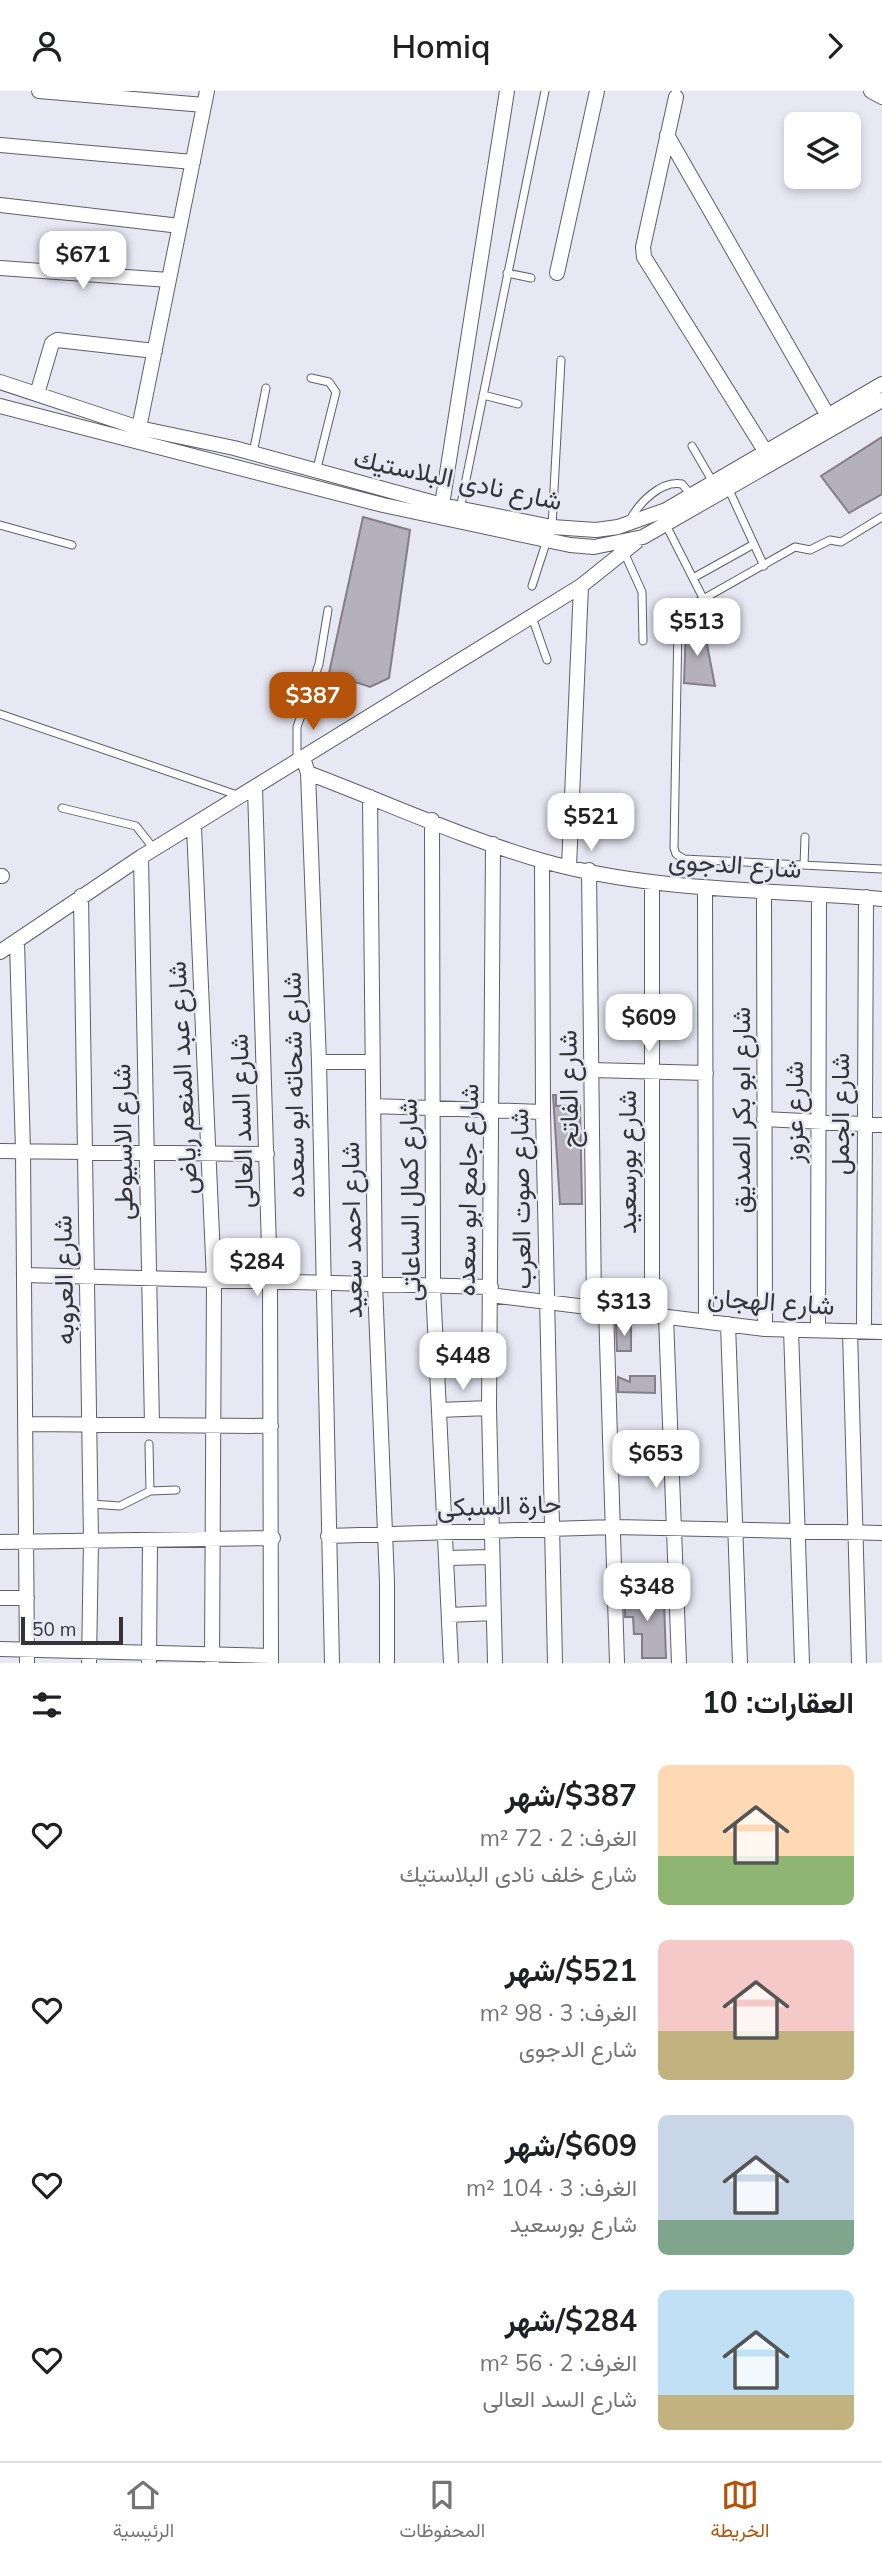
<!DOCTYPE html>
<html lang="ar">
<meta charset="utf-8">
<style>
body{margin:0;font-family:Mulish,Vazirmatn,sans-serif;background:#f2f2f2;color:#202124;direction:rtl;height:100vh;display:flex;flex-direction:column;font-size:26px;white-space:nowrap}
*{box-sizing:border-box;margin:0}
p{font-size:23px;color:#757577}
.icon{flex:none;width:38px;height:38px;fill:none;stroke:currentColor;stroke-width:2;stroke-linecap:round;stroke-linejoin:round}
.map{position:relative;height:1572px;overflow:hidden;direction:ltr}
.side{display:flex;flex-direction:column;background:#fff;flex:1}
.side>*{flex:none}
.tools{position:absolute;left:784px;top:21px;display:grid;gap:14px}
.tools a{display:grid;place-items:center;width:77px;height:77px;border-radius:10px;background:#fff;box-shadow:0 4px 10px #0003;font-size:35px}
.scale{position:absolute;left:21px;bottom:18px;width:102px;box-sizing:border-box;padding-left:7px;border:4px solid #333338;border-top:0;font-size:19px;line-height:24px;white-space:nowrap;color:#333338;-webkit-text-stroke:5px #e7e8f4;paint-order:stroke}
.price{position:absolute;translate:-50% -60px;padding:0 16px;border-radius:14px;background:#fff;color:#222;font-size:23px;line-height:46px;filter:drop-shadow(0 2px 4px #0008)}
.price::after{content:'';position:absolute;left:50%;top:42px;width:21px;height:16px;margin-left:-10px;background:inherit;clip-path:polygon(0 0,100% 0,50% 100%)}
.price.selected{background:#b45309;color:#fff}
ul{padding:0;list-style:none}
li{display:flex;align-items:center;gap:21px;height:175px;padding:0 28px}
li span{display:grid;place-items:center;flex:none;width:196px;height:140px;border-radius:10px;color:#555}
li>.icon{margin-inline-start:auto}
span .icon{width:84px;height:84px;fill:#fffc;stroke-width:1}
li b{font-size:30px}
h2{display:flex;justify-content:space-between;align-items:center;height:84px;padding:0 28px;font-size:30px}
header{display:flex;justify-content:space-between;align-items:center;height:91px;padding:0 28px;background:#fff;font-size:32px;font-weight:600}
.tabs{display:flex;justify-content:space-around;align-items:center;height:98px;border-top:2px solid #e0e0e0;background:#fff;font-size:19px;color:#757577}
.tabs a{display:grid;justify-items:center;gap:4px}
.tabs .selected{color:#b45309}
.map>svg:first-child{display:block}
</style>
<header><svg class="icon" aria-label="forward" viewBox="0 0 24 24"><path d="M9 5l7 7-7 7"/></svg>Homiq<svg class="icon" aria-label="person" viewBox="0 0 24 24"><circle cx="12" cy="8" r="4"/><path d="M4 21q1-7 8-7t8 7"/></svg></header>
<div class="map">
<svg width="882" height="1572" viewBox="0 0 882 1572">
<rect width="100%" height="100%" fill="#e7e8f4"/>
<path fill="#b5b1bc" stroke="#837e89" stroke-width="2" d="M882 346V403L849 422 821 385Z
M363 426 410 439 389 587 370 596 329 582Z
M703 533 715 595 684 592 686 536Z
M553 1004H556V1015L580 1014 582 1113H560Z
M616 1234H631V1260H617Z
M630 1285H655V1302L618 1301V1286L630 1291Z
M624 1493 638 1494 637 1513 664 1512 666 1567H642V1543H634L633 1526H625Z"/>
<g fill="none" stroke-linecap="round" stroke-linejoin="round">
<g stroke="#5e5f69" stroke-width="9">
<path id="lane" d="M507 182 531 187
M311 287 329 291 336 301 316 381
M483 304 518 313
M692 355 714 393
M253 362 266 297
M729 399 764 475
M460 418 545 0
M882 426 841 451 830 449 810 459 795 456 682 520 678 533 674 757 676 763 684 768 882 778
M630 429C639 412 661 389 682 393L691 404
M0 434 72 454
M666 434 703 507
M552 436 561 269
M624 461 642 501 643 550
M693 487 754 453
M532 495 547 449
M532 526 547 569
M0 623 240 705
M297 670V636L319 573 328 519
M62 717 136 735 154 758
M804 774 805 746
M149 1353 150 1400
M91 1413 120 1415 150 1400 176 1399"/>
</g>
<g stroke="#5e5f69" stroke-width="16">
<path id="street" d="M39 0 204 14
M871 0 882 6
M676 6 643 156 644 166 767 363
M667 44 828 325
M0 54 193 71
M0 114 180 135
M0 177 169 189
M557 182 597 0
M0 291 139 337 234 357 442 414 552 436 596 439 618 436 666 419 882 293
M37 303 52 252 57 249 155 260
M0 315 383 414 570 454 594 456 643 446 882 309
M139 337 207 0
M442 414 507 0
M303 667 308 682 319 971 332 1572
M308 682C385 711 463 747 543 770 653 801 769 798 882 808
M255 697 270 1190 271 1572
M370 706 375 1193 387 1491V1572
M432 729 433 1195 451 1572
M194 736 214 1189 212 1572
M493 753 489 1317 495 1572
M141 766 152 1334
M542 770 543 1021 555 1572
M569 776 581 495
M589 779 594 1215
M0 785H2
M705 797 706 1229
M764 801 765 1238
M81 805 91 1450 89 1572
M17 851 23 1060 27 1572
M0 861 141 766 581 495 636 451
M319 971H372
M592 979 706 982
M373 1015 543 1021
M764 1028 882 1034
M0 1060 267 1063
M24 1184 491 1196
M490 1204 765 1238 882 1241
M606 1218 617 1572
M652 1223V791
M666 1226 679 1572
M728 1233 740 1572
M791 1238 802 1572
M818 1239 819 804
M850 1240 859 1572
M864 1240 866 806
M439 1319 489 1317
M25 1333 271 1335
M328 1445 615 1436 882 1442
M0 1451 273 1447
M447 1467 490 1466
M0 1507H27
M449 1524 493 1522
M0 1558 271 1565
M149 1570 150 1449"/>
</g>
<use href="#lane" stroke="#fff" stroke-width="7"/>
<use href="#street" stroke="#fff" stroke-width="14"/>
</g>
<g text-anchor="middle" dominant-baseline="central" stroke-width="5" stroke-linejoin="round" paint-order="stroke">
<g font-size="26" fill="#333338" stroke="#e7e8f4">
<text transform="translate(458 388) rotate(12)">شارع نادى البلاستيك</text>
<text transform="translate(735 773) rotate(4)">شارع الدجوى</text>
<text transform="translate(182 987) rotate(-93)">شارع عبد المنعم رياض</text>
<text transform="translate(293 994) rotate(-91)">شارع شحاته ابو سعده</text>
<text transform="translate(568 998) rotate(-91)">شارع الفاتح</text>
<text transform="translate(740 1019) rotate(-90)">شارع ابو بكر الصديق</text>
<text transform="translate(793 1021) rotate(-90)">شارع عزوز</text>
<text transform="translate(839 1023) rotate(-90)">شارع الجمل</text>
<text transform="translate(241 1030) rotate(-92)">شارع السد العالى</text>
<text transform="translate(122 1051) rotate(-91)">شارع الاسيوطى</text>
<text transform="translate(626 1071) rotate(-90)">شارع بورسعيد</text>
<text transform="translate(467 1099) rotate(-89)">شارع جامع ابو سعده</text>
<text transform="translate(520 1108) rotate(-91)">شارع صوت العرب</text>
<text transform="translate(409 1109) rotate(-91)">شارع كمال الساعاتى</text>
<text transform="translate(351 1139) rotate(-91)">شارع احمد سعيد</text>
<text transform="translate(63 1189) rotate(-91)">شارع العروبه</text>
<text transform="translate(771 1210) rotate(4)">شارع الهجان</text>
<text transform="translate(499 1414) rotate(-2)">حارة السبكى</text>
</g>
</g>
</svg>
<div class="tools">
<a><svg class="icon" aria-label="layers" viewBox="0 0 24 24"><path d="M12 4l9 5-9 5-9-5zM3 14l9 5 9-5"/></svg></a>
</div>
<div class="scale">50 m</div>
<b class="price" style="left:83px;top:200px">$671</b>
<b class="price" style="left:697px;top:567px">$513</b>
<b class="price selected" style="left:313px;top:641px">$387</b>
<b class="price" style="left:591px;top:762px">$521</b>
<b class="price" style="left:649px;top:963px">$609</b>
<b class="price" style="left:257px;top:1207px">$284</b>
<b class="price" style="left:624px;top:1247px">$313</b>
<b class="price" style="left:463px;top:1301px">$448</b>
<b class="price" style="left:656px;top:1399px">$653</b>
<b class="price" style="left:647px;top:1532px">$348</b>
</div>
<section class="side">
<h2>العقارات: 10<svg class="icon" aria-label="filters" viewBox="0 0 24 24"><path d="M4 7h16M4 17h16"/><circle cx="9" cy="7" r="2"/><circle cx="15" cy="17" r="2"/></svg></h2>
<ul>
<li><span style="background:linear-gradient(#ffd9b3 65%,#8fb573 0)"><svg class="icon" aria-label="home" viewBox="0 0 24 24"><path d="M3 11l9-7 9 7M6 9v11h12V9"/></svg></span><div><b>$387/شهر</b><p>الغرف: 2 · 72 m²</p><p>شارع خلف نادى البلاستيك</p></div><svg class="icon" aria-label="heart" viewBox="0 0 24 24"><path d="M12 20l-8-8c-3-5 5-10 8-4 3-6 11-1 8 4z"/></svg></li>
<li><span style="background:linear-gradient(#f6c9c9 65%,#c2b280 0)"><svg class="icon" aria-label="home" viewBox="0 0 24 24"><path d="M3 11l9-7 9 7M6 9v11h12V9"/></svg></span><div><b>$521/شهر</b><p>الغرف: 3 · 98 m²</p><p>شارع الدجوى</p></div><svg class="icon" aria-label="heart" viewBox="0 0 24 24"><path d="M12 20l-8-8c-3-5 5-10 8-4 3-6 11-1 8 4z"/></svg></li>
<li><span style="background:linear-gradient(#c9d6e8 75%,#7fa58c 0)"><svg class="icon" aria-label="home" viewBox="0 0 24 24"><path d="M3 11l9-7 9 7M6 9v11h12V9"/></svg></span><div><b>$609/شهر</b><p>الغرف: 3 · 104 m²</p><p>شارع بورسعيد</p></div><svg class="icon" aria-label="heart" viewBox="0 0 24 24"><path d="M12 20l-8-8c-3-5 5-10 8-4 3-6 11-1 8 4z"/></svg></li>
<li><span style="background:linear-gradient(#bfe0f5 75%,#c2b280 0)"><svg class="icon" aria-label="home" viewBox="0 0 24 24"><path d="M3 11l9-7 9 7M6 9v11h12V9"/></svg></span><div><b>$284/شهر</b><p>الغرف: 2 · 56 m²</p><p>شارع السد العالى</p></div><svg class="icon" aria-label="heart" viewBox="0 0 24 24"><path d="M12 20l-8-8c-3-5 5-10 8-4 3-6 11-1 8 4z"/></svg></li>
</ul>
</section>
<nav class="tabs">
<a class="selected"><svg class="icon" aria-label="map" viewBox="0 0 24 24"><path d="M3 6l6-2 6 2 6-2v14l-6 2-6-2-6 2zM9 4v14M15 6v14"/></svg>الخريطة</a>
<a><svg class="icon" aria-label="saved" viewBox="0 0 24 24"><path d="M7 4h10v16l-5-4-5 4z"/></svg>المحفوظات</a>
<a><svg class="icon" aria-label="home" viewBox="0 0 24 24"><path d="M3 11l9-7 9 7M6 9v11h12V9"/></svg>الرئيسية</a>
</nav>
